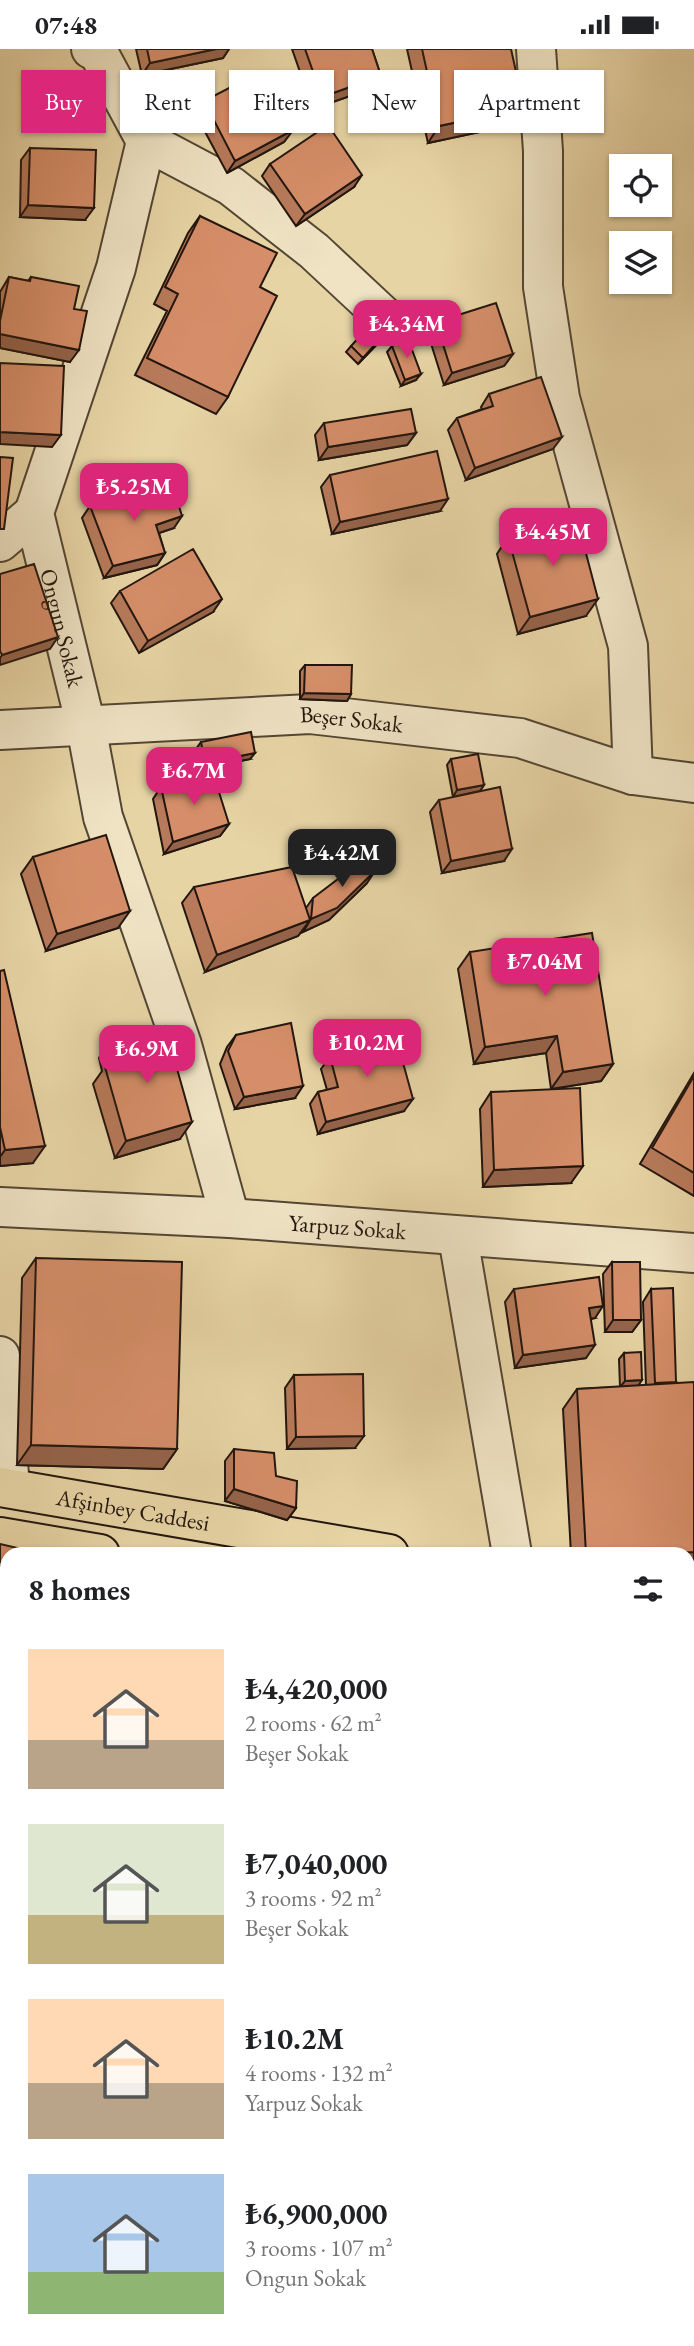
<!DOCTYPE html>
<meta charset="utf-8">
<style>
body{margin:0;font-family:"EB Garamond",serif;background:#f2f2f2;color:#202124;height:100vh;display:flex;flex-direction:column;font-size:26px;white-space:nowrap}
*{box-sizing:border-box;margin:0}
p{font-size:23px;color:#757577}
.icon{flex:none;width:38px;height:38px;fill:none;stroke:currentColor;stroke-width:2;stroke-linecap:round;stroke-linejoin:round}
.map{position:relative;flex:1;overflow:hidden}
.drawer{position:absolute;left:0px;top:1498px;width:695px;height:800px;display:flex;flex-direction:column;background:#fff;border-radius:21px 21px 0 0;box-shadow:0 2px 5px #0004}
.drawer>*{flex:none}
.banner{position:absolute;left:21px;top:21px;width:653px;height:63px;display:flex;gap:14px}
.controls{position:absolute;left:609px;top:105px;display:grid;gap:14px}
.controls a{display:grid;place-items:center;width:63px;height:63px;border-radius:0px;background:#fff;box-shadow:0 2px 5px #0004;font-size:35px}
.price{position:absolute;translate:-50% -60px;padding:0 16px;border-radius:14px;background:#db2777;color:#fff;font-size:23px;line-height:46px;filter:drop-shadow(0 2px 4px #0008)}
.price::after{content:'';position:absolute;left:50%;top:42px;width:21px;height:16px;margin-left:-10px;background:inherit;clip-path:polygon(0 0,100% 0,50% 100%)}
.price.on{background:#222;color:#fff}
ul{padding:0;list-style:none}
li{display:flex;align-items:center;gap:21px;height:175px;padding:0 28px}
li span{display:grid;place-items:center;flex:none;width:196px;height:140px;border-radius:0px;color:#555}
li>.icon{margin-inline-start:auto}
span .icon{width:84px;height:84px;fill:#fffc;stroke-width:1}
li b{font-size:30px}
h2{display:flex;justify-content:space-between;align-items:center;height:84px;padding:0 28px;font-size:30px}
.pill{padding:0 24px;border-radius:0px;background:#fff;box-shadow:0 2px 5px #0004;font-size:24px;line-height:63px}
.pill.on{background:#db2777;color:#fff}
.status{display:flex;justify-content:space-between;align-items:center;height:49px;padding:0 35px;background:#fff;direction:ltr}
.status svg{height:19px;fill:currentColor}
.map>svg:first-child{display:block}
</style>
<div class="status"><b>07:48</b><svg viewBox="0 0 49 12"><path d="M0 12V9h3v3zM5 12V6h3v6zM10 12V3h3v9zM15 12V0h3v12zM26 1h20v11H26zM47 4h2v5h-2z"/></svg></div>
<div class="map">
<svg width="694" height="2297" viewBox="0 0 694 2297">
<rect width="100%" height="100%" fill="#e7d4a5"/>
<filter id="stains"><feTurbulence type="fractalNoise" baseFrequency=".00286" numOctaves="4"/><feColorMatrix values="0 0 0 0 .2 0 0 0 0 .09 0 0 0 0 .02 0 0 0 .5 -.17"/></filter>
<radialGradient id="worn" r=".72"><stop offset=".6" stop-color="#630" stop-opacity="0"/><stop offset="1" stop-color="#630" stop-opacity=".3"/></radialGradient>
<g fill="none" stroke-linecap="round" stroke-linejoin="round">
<g stroke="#544634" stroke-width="42">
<g id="minor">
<path id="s1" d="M91 0 98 3 146 92 116 219 34 464 86 677 103 768 182 996 230 1169"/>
<path d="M536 0 543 102V238L560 349 628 597 633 726"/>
<path d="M146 92 231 137 314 202 390 273"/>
<path d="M0 493 34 464"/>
<path id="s2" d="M0 681 310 665 520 689 633 726 694 734"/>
<path id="s3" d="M0 1158 230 1169 694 1204"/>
<path d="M458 1188 512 1505"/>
<path d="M0 1307 10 1439"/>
<path d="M688 1665 694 1633"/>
<path d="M0 1900 7 1896"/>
<path d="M688 1904 694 1905"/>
<path d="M0 2099 7 2100"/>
<path d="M0 2220 7 2250"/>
<path d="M16 2291 17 2297"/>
<path d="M572 2297 573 2291"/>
</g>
</g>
<g stroke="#23160e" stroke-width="42">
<g id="major">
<path id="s4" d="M0 1438 389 1505"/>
<path d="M0 1488 100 1505"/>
<path d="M688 1558 694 1559"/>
<path d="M688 1607 694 1608"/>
</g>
</g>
<use href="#minor" stroke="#efe3c4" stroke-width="38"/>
<use href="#major" stroke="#e7d4a5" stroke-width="38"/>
</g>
<path fill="#b77a5a" stroke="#23160e" stroke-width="2" d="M136 0H229L223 9 142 26Z
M292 0H372L381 27 373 39 313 60Z
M407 0H511L512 76 428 94Z
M204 52 293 81 284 93 227 124 195 64Z
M30 99 85 171 20 168 21 111Z
M270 115 354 138 296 177 262 127Z
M200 167 260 238 228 348 216 365 135 326 167 262 154 255 188 184Z
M9 228 28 232 31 228 74 260 70 313 0 299V243Z
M436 273 513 305 504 317 444 336 428 285Z
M385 287 358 315 346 303 351 297Z
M392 297 416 331 401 337 387 303Z
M489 345 553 400 466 431 448 381 457 369 482 360 481 358Z
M324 374 416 384 407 396 319 411 315 386Z
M330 426 440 462 332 485 321 438Z
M141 449 174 479 159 484 165 504 157 516 104 529 82 469 90 457Z
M508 488 586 567 518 585 497 505Z
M120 542 213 563 139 604 111 554Z
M305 616 351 645 347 652 300 650V622Z
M201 693 250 710 200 720 196 700Z
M451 710 484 736 480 742 453 748 447 716Z
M161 738 229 775 220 787 164 805 153 750Z
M439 751 504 812 442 824 430 763Z
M33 808 118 879 46 902 21 825Z
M367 834 329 871 303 883V881L298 887 205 923 182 854 194 838 306 859 313 849Z
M470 903 613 1015 601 1032 551 1040 546 1004 474 1015 458 920Z
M0 922 33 1114 0 1117Z
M236 986 295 1049 235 1060 220 1015 227 998Z
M364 989 404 1062 318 1085 310 1055 318 1043 327 1041 321 1020 330 1008 357 1000Z
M110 993 180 1090 115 1109 93 1035 102 1022 99 1009Z
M694 1024V1147L640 1115Z
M491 1043 571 1134 483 1138 480 1060Z
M36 1209 177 1400 163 1420 17 1416 22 1229Z
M612 1213 641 1271 632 1283H605L603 1225Z
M514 1240 595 1269 591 1270 586 1309 515 1319 505 1253Z
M651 1240 675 1335 693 1522H688V1505H571L563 1360 577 1340 620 1338 619 1310 624 1304 638 1337 646 1336 643 1253Z
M294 1326 355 1399 287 1400 285 1339Z
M234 1400 276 1427 296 1459 287 1471 225 1452V1412Z
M7 1778V1838L0 1840V1781Z
M433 2291H534V2297H432Z"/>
<path fill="#95634a" stroke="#23160e" stroke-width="2" d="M216 0H229L223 9 142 26 150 14Z
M381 27 373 39 313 60 322 48Z
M524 59 512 76 428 94 439 77Z
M293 81 284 93 227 124 235 112Z
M362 126 354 138 296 177 305 165Z
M28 156 94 159 85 171 20 168Z
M389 280 385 287 358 315 363 309Z
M0 285 79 301 70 313 0 299Z
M513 305 504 317 444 336 452 324Z
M421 325 416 331 401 337 405 331Z
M0 383 61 386 52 398 0 395Z
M416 384 407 396 319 411 328 398Z
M562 388 553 400 466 431 475 419Z
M448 450 440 462 332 485 340 473Z
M182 467 174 479 147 488 156 476Z
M165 504 157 516 104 529 113 517Z
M222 550 213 563 139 604 148 592Z
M598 550 586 567 518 585 530 568Z
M58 588 50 600 0 616V609L2 606Z
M304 644 351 645 347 652 300 650Z
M255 704 250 710 200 720 205 714Z
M484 736 480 742 453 748 457 741Z
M229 775 220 787 164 805 173 793Z
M512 800 504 812 442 824 451 812Z
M375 822 367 834 329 871 303 883 311 870Z
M130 862 118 879 46 902 57 885Z
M310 871 298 887 205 923 217 906Z
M557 987 546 1004 474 1015 485 998Z
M613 1015 601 1032 551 1040 563 1023Z
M303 1037 295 1049 235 1060 244 1048Z
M413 1050 404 1062 318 1085 326 1073Z
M192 1073 180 1090 115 1109 126 1092Z
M45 1097 33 1114 0 1117V1108L5 1101Z
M583 1117 571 1134 483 1138 494 1121Z
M603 1257 595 1269 581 1271 589 1259Z
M613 1271H641L632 1283H605Z
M595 1296 586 1309 515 1319 523 1306Z
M642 1331 638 1337 620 1338 625 1332Z
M676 1333 668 1345 647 1346 655 1334Z
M364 1387 355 1399 287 1400 296 1388Z
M31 1396 177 1400 163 1420 17 1416Z
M234 1440 296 1459 287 1471 225 1452Z
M694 1503V1521L688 1522V1505H652Z
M0 1573 7 1575V1599L0 1597Z
M0 1749H7V1761H0Z
M7 1830V1838L0 1840Z
M688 2159 694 2160V2177H688Z
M688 2267H694V2269L688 2278Z
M441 2291H464L518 2297H436Z"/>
<path fill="#d58e69" stroke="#23160e" stroke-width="2" d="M147 0H216L150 14Z
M305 0H372L381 27 322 48Z
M422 0H511L524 59 439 77Z
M262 22 293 81 235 112 204 52Z
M328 76 362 126 305 165 270 115Z
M30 99 96 101 94 159 28 156Z
M200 167 277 204 260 238 277 247 228 348 147 309 178 245 165 238Z
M9 228 30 232 31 228 79 237 74 260 87 262 79 301 0 285V272Z
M496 254 513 305 452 324 436 273Z
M377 269 389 280 363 309 351 297Z
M408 290 421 325 405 331 392 297Z
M0 314 64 317 61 386 0 383Z
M541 328 562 388 475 419 457 369 493 357 489 345Z
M411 360 416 384 328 398 324 374Z
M437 402 448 450 340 473 330 426Z
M0 408 13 409 4 480H0Z
M136 433 141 449 173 438 182 467 156 476 165 504 113 517 90 457Z
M577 470 598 550 530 568 508 488Z
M193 500 222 550 148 592 120 542Z
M34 515 58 588 2 606 0 602V525Z
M305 616H352L351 645 304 644Z
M251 683 255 704 205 714 201 693Z
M478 705 484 736 457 741 451 710Z
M213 724 229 775 173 793 161 738Z
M500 738 512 800 451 812 439 751Z
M106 786 130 862 57 885 33 808Z
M367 808 375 822 337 859 311 870 313 849Z
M292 818 310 871 217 906 194 838Z
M592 884 613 1015 563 1023 557 987 485 998 470 903Z
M4 921 45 1097 5 1101 0 1078V922Z
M291 974 303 1037 244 1048 228 1002 236 986Z
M165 977 192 1073 126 1092 105 1018 117 1015 110 993Z
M394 981 413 1050 326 1073 318 1043 338 1038 330 1008 367 998 364 989Z
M694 1027V1124L652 1099Z
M580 1039 583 1117 494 1121 491 1043Z
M36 1209 182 1213 177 1400 31 1396Z
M612 1213H640L641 1271H613Z
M599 1228 603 1257 589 1259 595 1296 523 1306 514 1240Z
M673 1239 676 1333 655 1334 651 1240Z
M641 1303 642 1331 625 1332 624 1304Z
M363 1325 364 1387 296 1388 294 1326Z
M694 1333V1503L652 1505H586L577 1340Z
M234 1400 274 1404 276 1427 297 1432 296 1459 234 1440Z
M0 1495 43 1505H7V1575L0 1573Z
M688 1623 692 1624 688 1650Z
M0 1686H7V1749H0Z
M7 1778V1826L0 1808V1781Z
M688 2057 694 2058V2160L688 2159Z
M688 2174H694V2267H688Z
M0 2212 3 2226H0Z
M464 2291H534V2297H518Z
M237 2295 268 2296V2297H237Z"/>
<g text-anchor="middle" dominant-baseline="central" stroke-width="7" stroke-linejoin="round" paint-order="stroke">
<g font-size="23" fill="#23160e" stroke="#efe3c4">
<text stroke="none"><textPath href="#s1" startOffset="616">Ongun Sokak</textPath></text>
<text stroke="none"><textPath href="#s2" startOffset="352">Beşer Sokak</textPath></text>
<text stroke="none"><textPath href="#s3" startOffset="348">Yarpuz Sokak</textPath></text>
<text stroke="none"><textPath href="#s4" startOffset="135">Afşinbey Caddesi</textPath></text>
</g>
</g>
<rect width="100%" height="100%" filter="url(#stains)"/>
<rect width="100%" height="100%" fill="url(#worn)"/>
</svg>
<div class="controls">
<a><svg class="icon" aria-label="locate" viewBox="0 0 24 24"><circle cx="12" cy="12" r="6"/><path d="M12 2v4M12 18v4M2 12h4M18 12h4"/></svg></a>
<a><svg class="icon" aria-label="layers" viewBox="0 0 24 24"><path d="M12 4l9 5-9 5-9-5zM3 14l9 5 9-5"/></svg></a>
</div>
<b class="price" style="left:407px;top:311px">₺4.34M</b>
<b class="price" style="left:134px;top:474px">₺5.25M</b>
<b class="price" style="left:553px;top:519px">₺4.45M</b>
<b class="price" style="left:194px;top:758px">₺6.7M</b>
<b class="price on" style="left:342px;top:840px">₺4.42M</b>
<b class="price" style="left:545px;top:949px">₺7.04M</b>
<b class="price" style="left:367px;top:1030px">₺10.2M</b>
<b class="price" style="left:147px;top:1036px">₺6.9M</b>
<div class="banner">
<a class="pill on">Buy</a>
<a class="pill">Rent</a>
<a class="pill">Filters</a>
<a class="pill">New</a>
<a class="pill">Apartment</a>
</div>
<section class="drawer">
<h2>8 homes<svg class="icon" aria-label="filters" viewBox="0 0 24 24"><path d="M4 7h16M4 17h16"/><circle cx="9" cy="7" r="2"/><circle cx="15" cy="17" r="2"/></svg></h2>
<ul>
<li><span style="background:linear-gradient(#ffd9b3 65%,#b9a48a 0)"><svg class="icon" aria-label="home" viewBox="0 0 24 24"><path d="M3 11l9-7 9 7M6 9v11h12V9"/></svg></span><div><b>₺4,420,000</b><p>2 rooms · 62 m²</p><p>Beşer Sokak</p></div></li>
<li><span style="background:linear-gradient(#dfe7d0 65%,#c2b280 0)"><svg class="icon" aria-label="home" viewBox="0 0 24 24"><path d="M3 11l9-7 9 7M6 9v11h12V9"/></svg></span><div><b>₺7,040,000</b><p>3 rooms · 92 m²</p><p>Beşer Sokak</p></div></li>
<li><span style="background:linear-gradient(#ffd9b3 60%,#b9a48a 0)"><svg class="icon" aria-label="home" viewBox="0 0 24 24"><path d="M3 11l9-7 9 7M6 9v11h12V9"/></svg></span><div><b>₺10.2M</b><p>4 rooms · 132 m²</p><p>Yarpuz Sokak</p></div></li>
<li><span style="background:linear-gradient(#a9c7e8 70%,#8fb573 0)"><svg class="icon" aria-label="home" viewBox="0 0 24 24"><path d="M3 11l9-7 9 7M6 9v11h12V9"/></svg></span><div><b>₺6,900,000</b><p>3 rooms · 107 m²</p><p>Ongun Sokak</p></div></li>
</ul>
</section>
</div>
